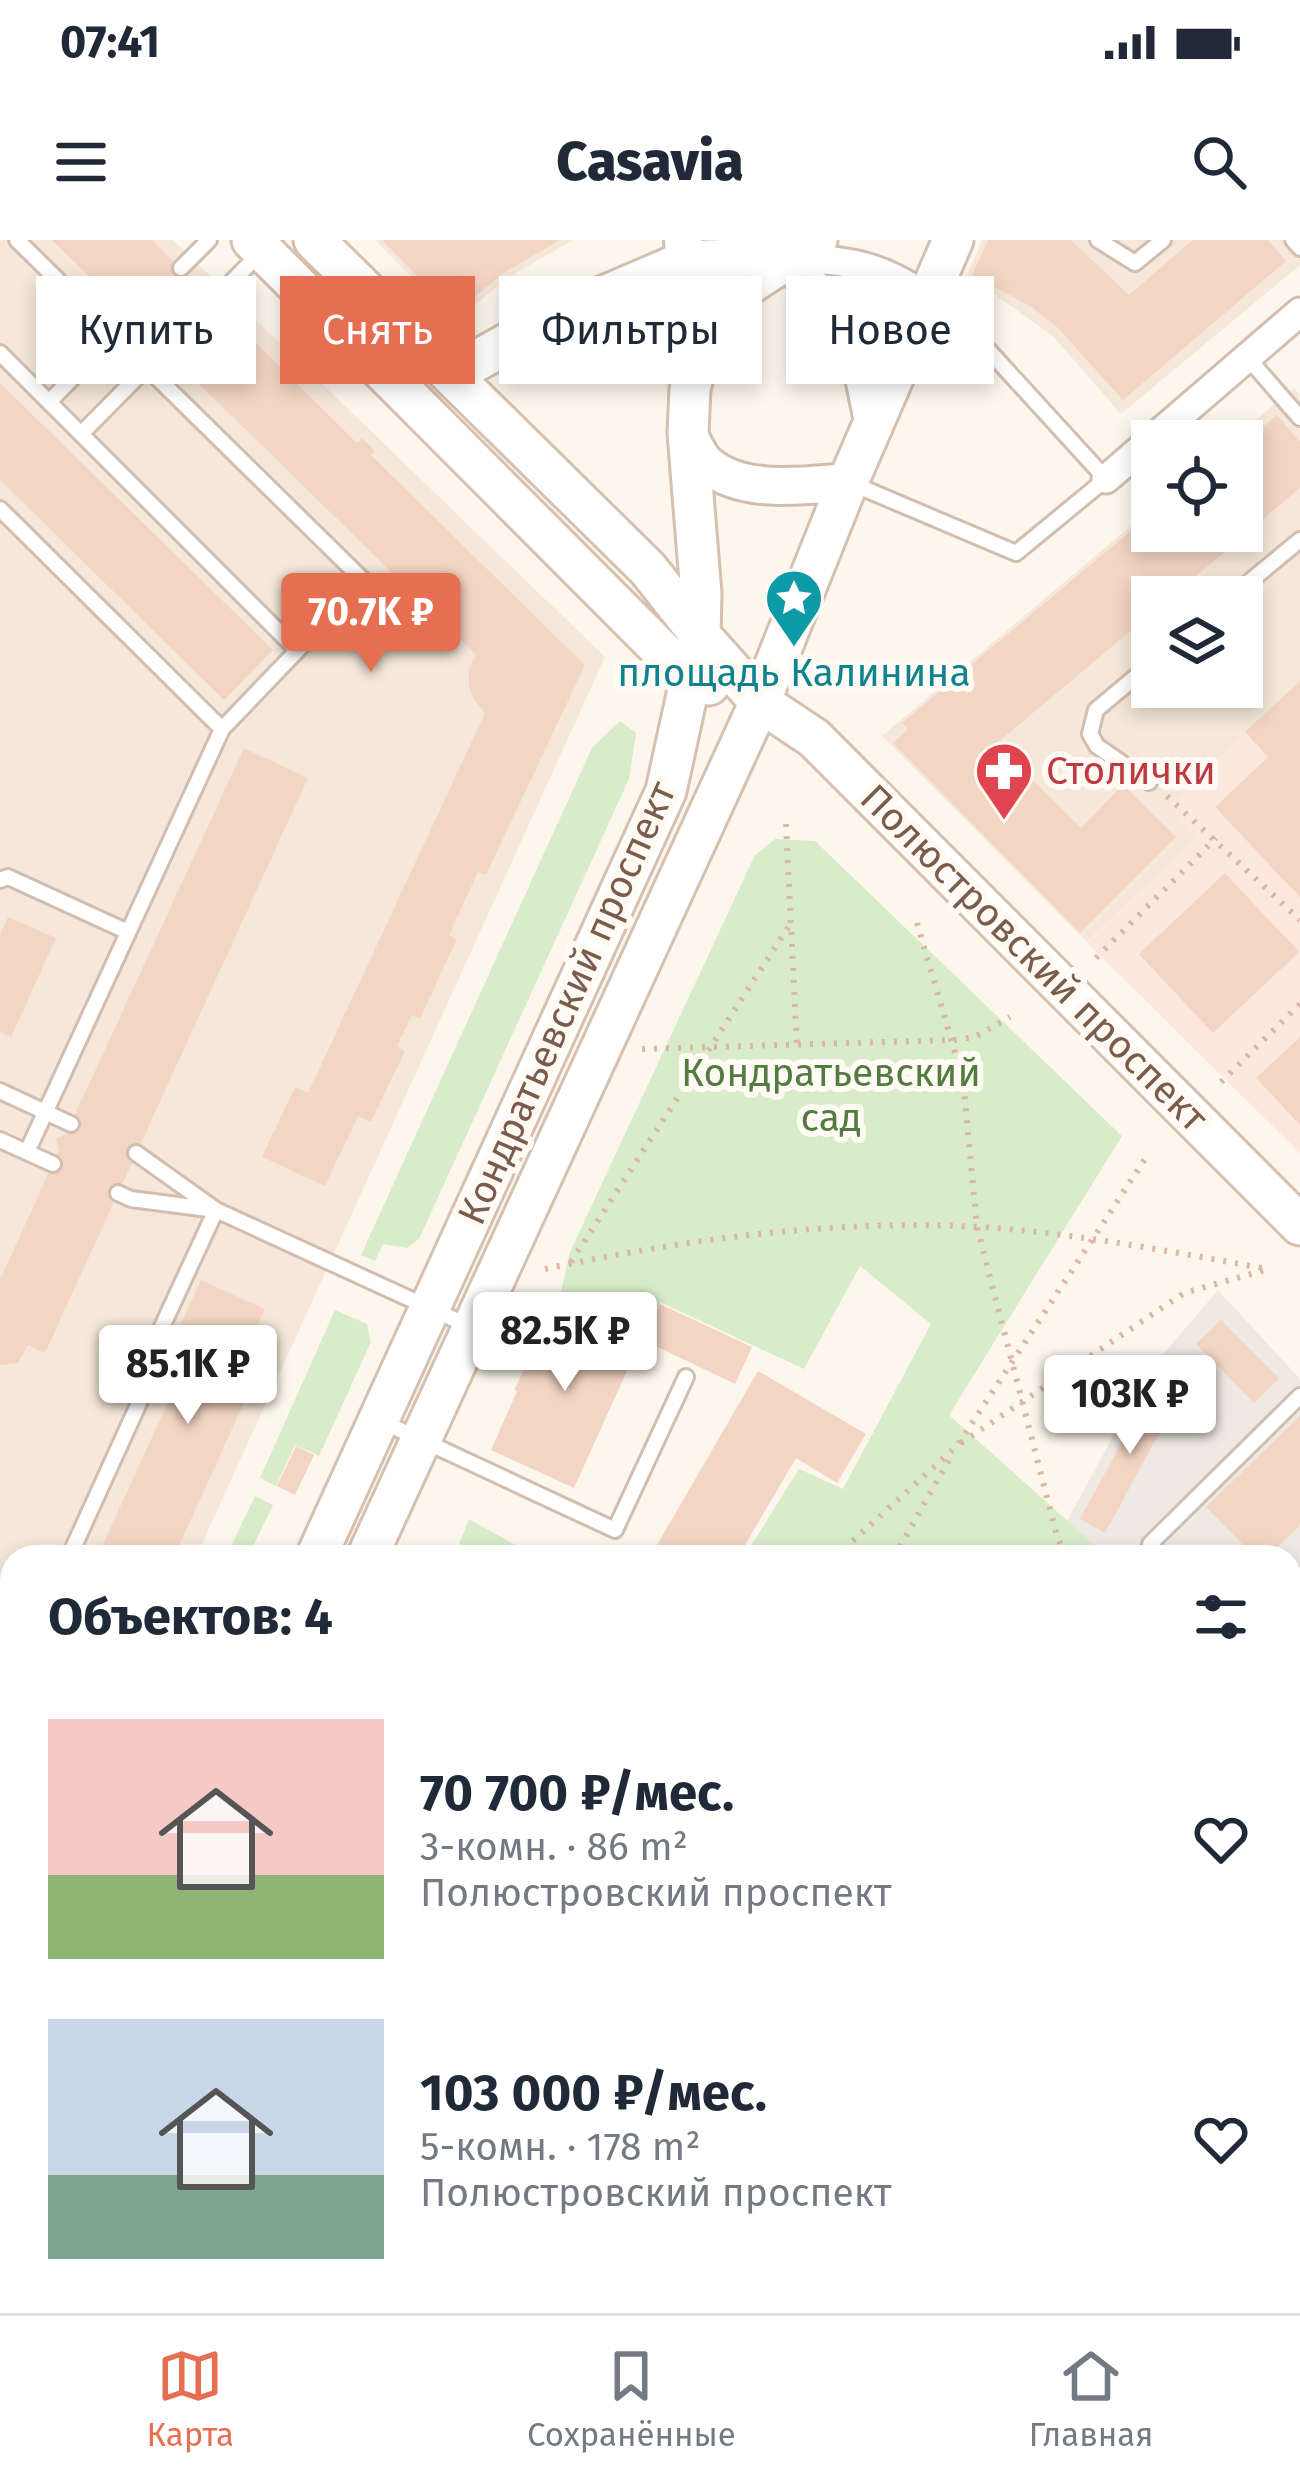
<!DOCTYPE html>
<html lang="ru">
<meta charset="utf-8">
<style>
body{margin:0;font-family:"Fira Sans",sans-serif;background:#f2f2f3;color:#1f2937;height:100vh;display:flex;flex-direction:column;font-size:45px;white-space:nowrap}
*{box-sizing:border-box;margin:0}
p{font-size:39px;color:#747a83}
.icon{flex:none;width:66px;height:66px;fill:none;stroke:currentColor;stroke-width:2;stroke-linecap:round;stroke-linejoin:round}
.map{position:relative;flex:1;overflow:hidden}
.side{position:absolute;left:0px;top:1305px;width:1302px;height:768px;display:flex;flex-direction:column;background:#fff;border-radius:36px 36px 0 0;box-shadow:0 6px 18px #0003}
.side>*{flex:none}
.guide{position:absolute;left:36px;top:36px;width:1230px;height:108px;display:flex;gap:24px}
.fabs{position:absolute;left:1131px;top:180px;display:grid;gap:24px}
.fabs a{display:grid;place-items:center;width:132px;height:132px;border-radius:0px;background:#fff;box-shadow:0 6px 18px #0003;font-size:60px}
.price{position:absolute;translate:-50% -102px;padding:0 27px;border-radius:12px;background:#fff;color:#222;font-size:39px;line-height:78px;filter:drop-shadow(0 3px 6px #0008)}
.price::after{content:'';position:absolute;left:50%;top:72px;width:36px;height:27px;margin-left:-18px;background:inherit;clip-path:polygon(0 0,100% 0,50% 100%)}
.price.selected{background:#e76f51;color:#fff}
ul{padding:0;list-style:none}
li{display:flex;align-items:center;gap:36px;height:300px;padding:0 48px}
li span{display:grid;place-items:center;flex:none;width:336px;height:240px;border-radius:0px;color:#555}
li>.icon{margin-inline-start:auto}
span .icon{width:144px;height:144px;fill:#fffc;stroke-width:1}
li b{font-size:51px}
h2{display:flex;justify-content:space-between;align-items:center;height:144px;padding:0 48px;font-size:51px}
.pill{padding:0 42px;border-radius:0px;background:#fff;box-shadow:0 6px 18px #0003;font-size:42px;line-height:108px}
.pill.selected{background:#e76f51;color:#fff}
.status{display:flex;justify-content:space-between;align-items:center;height:84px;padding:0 60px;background:#fff;direction:ltr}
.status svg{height:33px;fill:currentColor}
header{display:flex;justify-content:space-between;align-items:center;height:156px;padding:0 48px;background:#fff;font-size:54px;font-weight:800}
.menu{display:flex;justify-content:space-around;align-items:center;height:168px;border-top:3px solid #e0e1e3;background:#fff;font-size:33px;color:#747a83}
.menu a{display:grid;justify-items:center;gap:6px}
.menu .selected{color:#e76f51}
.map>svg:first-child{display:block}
</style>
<div class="status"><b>07:41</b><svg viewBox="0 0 49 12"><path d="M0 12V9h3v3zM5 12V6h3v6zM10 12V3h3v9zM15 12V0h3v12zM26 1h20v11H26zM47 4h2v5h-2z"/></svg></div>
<header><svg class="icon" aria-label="menu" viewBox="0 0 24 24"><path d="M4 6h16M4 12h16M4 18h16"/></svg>Casavia<svg class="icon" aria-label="search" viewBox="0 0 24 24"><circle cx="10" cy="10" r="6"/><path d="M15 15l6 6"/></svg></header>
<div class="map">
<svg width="1300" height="2073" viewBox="0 0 1300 2073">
<rect width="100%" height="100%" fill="#fdf6ec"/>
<path fill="#f5e8da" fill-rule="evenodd" d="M0 0H173L605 417 196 1317H12V1547L0 1540Z
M375 0H573L511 36 455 80Z
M982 0H1300V25L1121 174 1053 96 967 35Z
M1294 148 1300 154V442L1170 565 1199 595 1087 702 882 496 1152 268V291H1242V201H1231ZM1152 357H1242V447H1152Z
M130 2061H507L500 2073H153Z"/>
<path fill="#fde8e0" d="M1300 441V913L1087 703 1198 595 1169 566Z"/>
<path fill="#efe9e4" d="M1218 1050 1300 1139V1615L1290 1604V1317H1108L1067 1281 1148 1132Z"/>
<path fill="#d8ecc9" d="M620 481 636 493 629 539 419 999 407 1008 383 1004 375 1021 361 1015 592 508Z
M775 599 815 601 1122 896 949 1175 1108 1317H744L799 1229 843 1249 931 1084 860 1026 804 1129 660 1062 643 1094 560 1056 570 1012 755 615Z
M335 1070 367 1084 371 1102 319 1216 295 1205 276 1246 260 1238Z
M255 1256 273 1265 248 1317H226Z
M469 1279 537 1317H454Z
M1290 1605 1300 1615V2073H864L844 2061H1290Z
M12 1733V1828L0 1825V1734Z"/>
<path fill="#f3d5c3" d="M52 0H152L191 39H203V51L357 203 362 198 375 211 371 215 585 425 486 635 478 632 449 695 457 699 420 778 412 775 397 806 405 811 371 882 358 876 325 946 262 917 295 847 308 853 485 473 475 461 469 446V430L476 415Z
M382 0H560L505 32 454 73Z
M988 0H1071L1129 55 1193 0H1268L1286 21 1123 160 1058 88 1030 66 972 35Z
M0 143 273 410 224 460 0 240Z
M1277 175 1300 202V248L1171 357H1152V373L996 504 1081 588 1123 545 1176 597 1080 693 893 503 908 489 902 483 1152 273V291H1242V201H1237L1261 181 1264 186Z
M1300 441V657L1215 567 1268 517 1245 492Z
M244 508 308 538 45 1113 28 1105 18 1123 0 1125V1040L59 910 56 899 66 894Z
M1225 633 1299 712 1213 793 1139 714Z
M8 677 56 698 11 797 0 792V696Z
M1300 797V885L1256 838Z
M201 1040 265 1069 232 1139 251 1147 174 1317H97L188 1119 169 1109Z
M558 1061 641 1100 574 1248 491 1210 517 1151 514 1150Z
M660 1064 752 1107 735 1144 643 1100Z
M1221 1080 1279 1138 1254 1163 1196 1104Z
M758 1131 866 1194 837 1243 796 1218 738 1317H650Z
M1155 1141 1180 1155 1105 1293 1080 1279Z
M1300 1176V1285L1267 1317H1255L1206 1267Z
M296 1206 314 1215 295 1255 277 1246Z
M1300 1405V1435L1290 1425V1415Z
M75 2061H122L145 2073H69Z
M177 2061H298L292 2073H199Z
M507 2061H578L598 2073H500Z"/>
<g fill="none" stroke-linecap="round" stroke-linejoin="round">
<g stroke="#d1beb0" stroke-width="20">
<path id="service" d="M17 0 364 341 222 489 27 912
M1098 0 1135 23 1163 0
M1293 0 1300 8
M181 28 209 0
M213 61 260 13
M0 113 297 410
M1248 118 1300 178
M49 162 131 78
M81 194 164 110
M853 244 1016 313 1106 239 969 89 933 61
M0 269 222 489
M1231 357 1300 300
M1149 542 1097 506 1090 494 1096 470 1152 423
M0 640 8 637 128 692
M0 851 71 884
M0 900 53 924
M136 913 216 970 471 1087
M381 1181 615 1290 686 1137
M69 1317 149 1141 147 1119 216 970 131 959 118 953
M1162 1317 1150 1304 1300 1156
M1290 1449 1300 1459
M0 1464 12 1440
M9 2061 33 2073"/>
</g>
<g stroke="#d1beb0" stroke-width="33">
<path id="minor" d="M787 17C849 22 875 22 928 58
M1106 239 1300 72
M0 1625 12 1632"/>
</g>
<g stroke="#d1beb0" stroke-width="42">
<path id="tertiary" d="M683 0 690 133
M771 0 848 89 859 113 874 186
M688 193C694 204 699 218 708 225 743 255 806 245 848 242
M739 2061 760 2073"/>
</g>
<g stroke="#d6c0b0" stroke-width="45">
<path id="secondary" d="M252 0 691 440 709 445
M314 0 648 329 700 395 760 462 814 498 1300 985
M451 135 555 77 686 21 785 17
M316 1317 666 551 700 395 701 354 688 193 690 149 702 101 718 74 745 47 817 0
M367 1317 760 462 848 242 953 0
M0 2070 12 2043"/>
</g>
<path stroke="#d9b8a5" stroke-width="6" stroke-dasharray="3 9" stroke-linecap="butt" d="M1167 556 1300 680
M786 584 797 806
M917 683 963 840 977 987 1057 1296 1066 1317
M1096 718 1216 598
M642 809 954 800 975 797 1010 777
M1221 842 1300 764
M571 1022 791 683
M545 1029C687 999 834 979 980 987 1077 993 1172 1012 1268 1029
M961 1203 1184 1053 1265 1030
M835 1317 957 1206 1149 913
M894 1317 953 1213
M924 2061 945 2073
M1013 2061 1024 2073
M1193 2073V2061"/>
<use href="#service" stroke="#fff" stroke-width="14"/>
<use href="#minor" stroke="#fff" stroke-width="27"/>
<use href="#tertiary" stroke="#fff" stroke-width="36"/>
<use href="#secondary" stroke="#fff" stroke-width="39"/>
<path stroke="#b9a8c9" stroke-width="3" d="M0 2035 12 2009
M720 2061 741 2073
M765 2061 785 2073
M13 2073 18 2061"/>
</g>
<defs>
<g id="sight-pin" transform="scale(3)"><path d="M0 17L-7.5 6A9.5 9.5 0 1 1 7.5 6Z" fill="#0f9aa8" stroke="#fffaf3"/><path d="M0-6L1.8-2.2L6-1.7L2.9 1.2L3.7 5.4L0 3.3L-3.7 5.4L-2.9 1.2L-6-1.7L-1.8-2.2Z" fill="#fff"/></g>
<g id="pharmacy-pin" transform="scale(3)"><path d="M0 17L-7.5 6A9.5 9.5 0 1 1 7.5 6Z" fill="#e0444e" stroke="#fffaf3"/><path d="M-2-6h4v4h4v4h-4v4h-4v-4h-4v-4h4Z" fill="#fff"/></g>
</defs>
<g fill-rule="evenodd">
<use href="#sight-pin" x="794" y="358"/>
<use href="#pharmacy-pin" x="1004" y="531"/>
</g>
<g text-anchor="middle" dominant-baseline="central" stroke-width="12" stroke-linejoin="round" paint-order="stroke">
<g font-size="39" fill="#0d838f" stroke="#fffaf3">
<text x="794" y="433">площадь Калинина</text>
</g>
<g font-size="39" fill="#be3a42" stroke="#fffaf3" text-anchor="start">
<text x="1046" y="531">Столички</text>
</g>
<g font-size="39" fill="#7a5c4d" stroke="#fffaf3">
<text transform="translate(1034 718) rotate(45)">Полюстровский проспект</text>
<text transform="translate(567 763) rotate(-66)">Кондратьевский проспект</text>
</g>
<g font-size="39" fill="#537a41" stroke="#fffaf3">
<text x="831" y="833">Кондратьевский<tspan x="831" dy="45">сад</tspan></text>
</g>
</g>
</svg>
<div class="fabs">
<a><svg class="icon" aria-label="locate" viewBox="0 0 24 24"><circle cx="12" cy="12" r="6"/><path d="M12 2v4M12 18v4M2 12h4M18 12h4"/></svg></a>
<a><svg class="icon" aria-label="layers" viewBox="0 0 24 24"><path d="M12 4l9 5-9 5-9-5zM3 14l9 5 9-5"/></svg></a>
</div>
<b class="price selected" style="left:371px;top:435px">70.7K ₽</b>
<b class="price" style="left:565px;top:1154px">82.5K ₽</b>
<b class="price" style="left:188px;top:1187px">85.1K ₽</b>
<b class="price" style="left:1130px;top:1217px">103K ₽</b>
<div class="guide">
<a class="pill">Купить</a>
<a class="pill selected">Снять</a>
<a class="pill">Фильтры</a>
<a class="pill">Новое</a>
</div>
<section class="side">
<h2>Объектов: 4<svg class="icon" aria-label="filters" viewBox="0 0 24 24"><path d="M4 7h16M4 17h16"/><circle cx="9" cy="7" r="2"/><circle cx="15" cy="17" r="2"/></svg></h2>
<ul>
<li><span style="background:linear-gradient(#f6c9c9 65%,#8fb573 0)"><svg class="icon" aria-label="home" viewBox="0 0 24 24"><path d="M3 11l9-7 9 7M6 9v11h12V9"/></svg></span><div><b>70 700 ₽/мес.</b><p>3-комн. · 86 m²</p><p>Полюстровский проспект</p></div><svg class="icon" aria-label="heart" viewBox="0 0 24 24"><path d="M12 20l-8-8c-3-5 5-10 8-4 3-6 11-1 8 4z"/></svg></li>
<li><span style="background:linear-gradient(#c9d6e8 65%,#7fa58c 0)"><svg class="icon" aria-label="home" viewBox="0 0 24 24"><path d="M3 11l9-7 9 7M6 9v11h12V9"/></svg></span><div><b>103 000 ₽/мес.</b><p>5-комн. · 178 m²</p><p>Полюстровский проспект</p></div><svg class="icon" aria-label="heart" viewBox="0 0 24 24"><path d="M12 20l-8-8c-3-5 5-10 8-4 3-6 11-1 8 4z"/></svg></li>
</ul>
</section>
</div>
<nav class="menu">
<a class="selected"><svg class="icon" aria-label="map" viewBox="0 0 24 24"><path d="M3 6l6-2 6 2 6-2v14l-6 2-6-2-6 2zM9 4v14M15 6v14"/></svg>Карта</a>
<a><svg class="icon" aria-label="saved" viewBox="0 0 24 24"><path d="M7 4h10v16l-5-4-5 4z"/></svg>Сохранённые</a>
<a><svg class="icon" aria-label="home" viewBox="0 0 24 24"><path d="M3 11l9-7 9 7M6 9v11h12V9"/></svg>Главная</a>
</nav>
